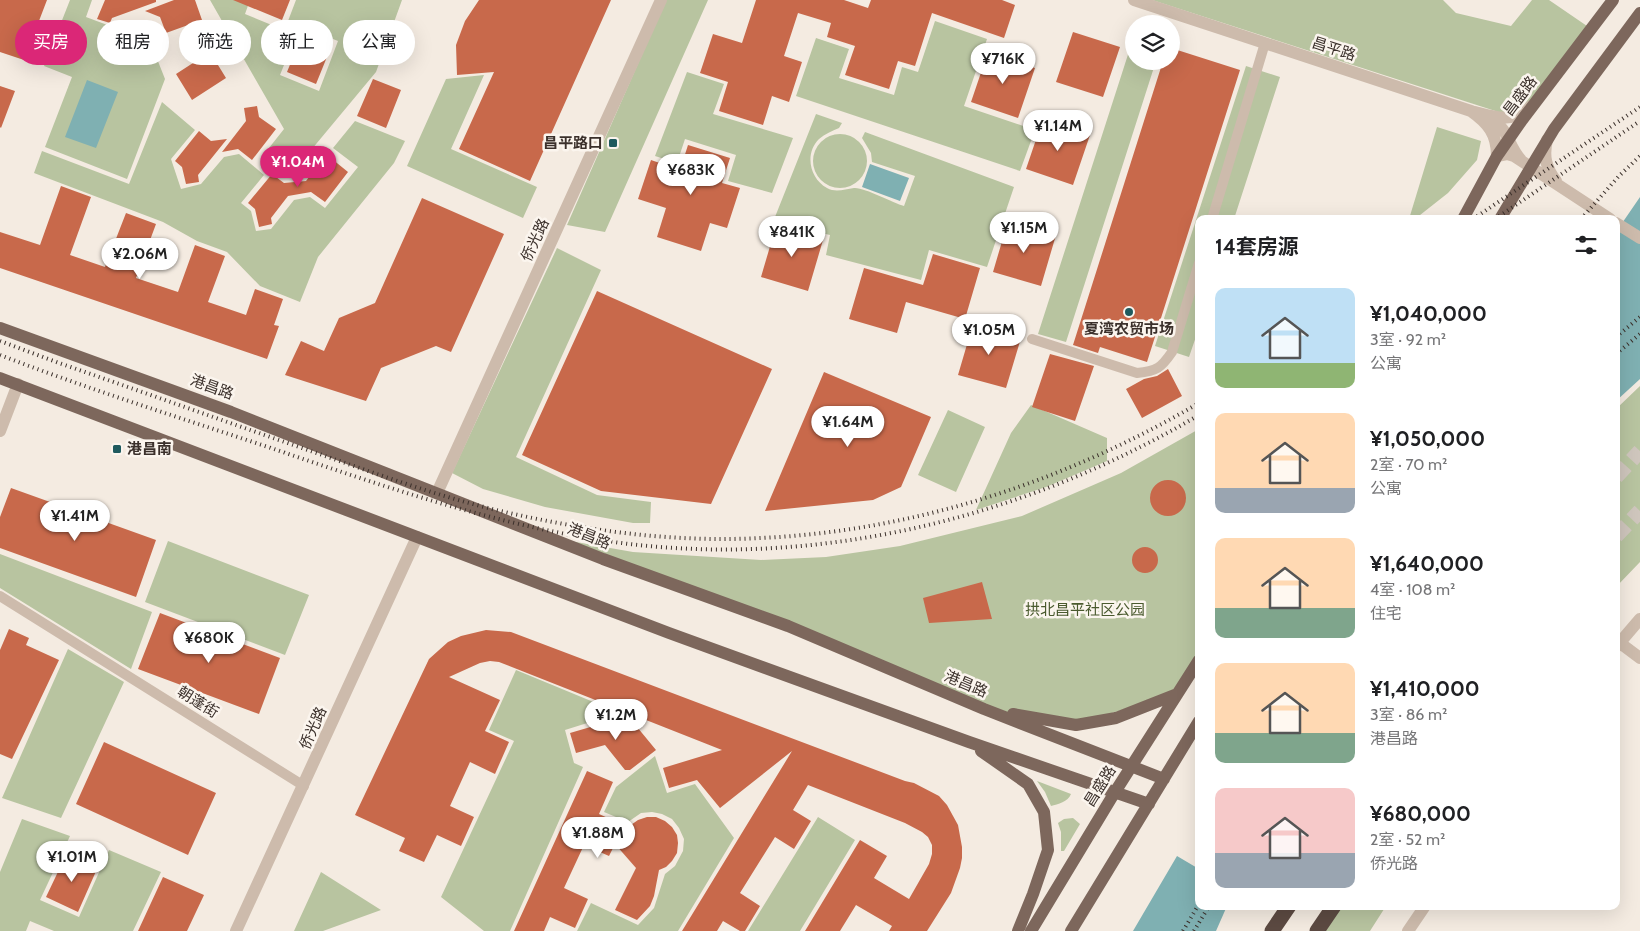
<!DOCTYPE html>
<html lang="zh">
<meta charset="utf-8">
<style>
body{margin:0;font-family:Cabin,"Noto Sans SC",sans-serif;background:#f2f2f2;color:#202124;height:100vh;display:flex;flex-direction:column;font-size:19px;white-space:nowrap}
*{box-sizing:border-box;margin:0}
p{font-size:16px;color:#757577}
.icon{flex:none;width:28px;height:28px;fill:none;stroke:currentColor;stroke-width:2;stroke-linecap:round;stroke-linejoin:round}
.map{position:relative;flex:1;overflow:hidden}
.side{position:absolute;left:1195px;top:215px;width:425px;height:695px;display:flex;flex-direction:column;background:#fff;border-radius:10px;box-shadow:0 5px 20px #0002}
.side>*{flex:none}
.banner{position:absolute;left:15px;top:20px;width:475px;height:45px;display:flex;gap:10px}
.controls{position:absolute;left:1125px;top:15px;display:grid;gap:10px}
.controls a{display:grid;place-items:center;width:55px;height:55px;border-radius:50%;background:#fff;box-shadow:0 5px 20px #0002;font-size:25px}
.price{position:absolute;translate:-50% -42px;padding:0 11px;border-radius:18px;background:#fff;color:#222;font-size:16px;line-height:32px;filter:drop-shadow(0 1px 2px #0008)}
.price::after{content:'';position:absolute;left:50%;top:30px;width:15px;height:11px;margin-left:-8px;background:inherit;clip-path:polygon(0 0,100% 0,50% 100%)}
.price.current{background:#db2777;color:#fff}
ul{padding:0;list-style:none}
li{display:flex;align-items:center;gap:15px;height:125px;padding:0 20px}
li span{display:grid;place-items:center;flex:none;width:140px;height:100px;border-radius:10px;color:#555}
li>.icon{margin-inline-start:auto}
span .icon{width:60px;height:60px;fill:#fffc;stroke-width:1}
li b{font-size:21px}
h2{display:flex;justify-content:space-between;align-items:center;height:60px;padding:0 20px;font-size:21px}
.chip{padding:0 18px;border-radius:22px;background:#fff;box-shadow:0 5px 20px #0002;font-size:18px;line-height:45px}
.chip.current{background:#db2777;color:#fff}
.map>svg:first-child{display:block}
</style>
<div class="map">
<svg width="1640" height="931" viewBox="0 0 1640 931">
<rect width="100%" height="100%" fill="#f4ebe1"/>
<path fill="#b8c4a0" d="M70 0H92L86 17 150 41 165 79 127 179 45 147 72 77 44 66Z
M210 0H250L245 14 296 35 280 75 319 91 338 41 288 21 296 0H402L376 72 292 173 265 153 284 129Z
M666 0H708L605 232 567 225Z
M1152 0H1443L1456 13 1511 26 1532 0H1549L1587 26 1517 118Z
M935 21 987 39 964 106 1035 130 1020 171 796 96 816 38 849 49 839 78 894 95 902 67 918 72Z
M1133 39 1134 61H1156L1066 342 1038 334Z
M1246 66 1280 77 1234 219H1199V328L1189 357 1155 346Z
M687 72 724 84 713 114 793 138 772 193 728 181 736 155 685 139 677 163 655 156Z
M484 75 451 149 537 187 523 218 407 166 446 79Z
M162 102 195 130 171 159 181 189 201 184 224 157 239 154 264 175 241 203 251 211 256 231 271 229 294 200 310 197 325 208 358 167 333 148 355 121 405 141 394 163 318 257 300 302 260 286 227 252 197 241 163 222 34 173 42 151 129 184Z
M816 114 842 123 839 128C832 131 825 134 819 139 804 154 810 179 827 188 836 193 845 189 854 188 864 187 893 203 904 206L915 176 872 162 871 153 862 138 865 132 1014 187 987 267 929 250 921 280 826 255 830 235 773 222Z
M1437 127 1481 141 1477 160 1448 193 1415 219H1409Z
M813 161a27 27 0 1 1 54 0a27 27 0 1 1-54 0Z
M557 248 601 270 516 457 597 495 651 502 650 523H633L545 507 483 489 452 473Z
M1640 386V562L1616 587V409Z
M1031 405 1107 438V461L1046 487 976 510 1011 433Z
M948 410 985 427 956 492 918 475Z
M1199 429V658L1176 694 1075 724 984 708 553 538 633 552 761 560 826 557 900 546 1022 516 1121 473Z
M168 541 309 595 285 655 145 602Z
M0 554 152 612 131 669 0 588Z
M68 649 124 682 61 818 2 798Z
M516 670 608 708 600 719 565 730 574 763 583 767 510 931H484L441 897 514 741 489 730Z
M655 756 667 793 695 784 734 838 678 931H577L591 903 638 925 654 908 665 874 675 866 683 851 684 839 679 828 672 819 662 814 652 812 641 813 628 822 604 812 616 787Z
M1037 781 1071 794C1068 802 1058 804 1051 806L1045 792Z
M818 817 855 840 800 931H748Z
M1073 818 1080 824 1064 851H1061V832L1058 823 1064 819Z
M22 819 70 836 40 900 79 917 109 850 161 872 133 931H54L30 921 26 931H0V872Z
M321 872 381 910 323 931H294Z
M1339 906H1386L1370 931H1322Z"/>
<path fill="#7fb0b2" d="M87 80 118 92 96 148 65 137Z
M870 164 909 178 900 201 862 187Z
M1640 197V379L1616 401V232Z
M1177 856 1199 869V906H1227L1216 931H1133Z"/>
<path fill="#c8694b" d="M0 0H47L24 60 0 52Z
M105 0H156V2L112 18 110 23 97 19Z
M174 0H195L202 20 166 33 160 17 145 11Z
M233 0H290L282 20Z
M479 0H611L530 181 459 149 494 72 457 75 456 45 465 21Z
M756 0H844L868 8 871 0H1002L1015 5 1004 38 932 13 915 66 898 61 889 89 845 75 855 46 827 37 831 23 798 13 784 56 802 62 789 102 772 96 763 125 719 111 728 82 700 73 713 34 742 43Z
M1073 32 1120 47 1103 97 1056 82Z
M302 35 331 47 316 84 287 72Z
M1171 48 1240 70 1147 362 1100 347 1098 353 1073 345 1163 61H1171Z
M210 52 226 78 192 100 176 74Z
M988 52 1035 68 1018 118 971 102Z
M373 79 401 90 386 128 357 116Z
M0 86 15 91 1 128 0 127Z
M257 106 259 117 276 129 252 160 238 149 222 152 246 121 244 108Z
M1043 119 1090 135 1073 185 1026 169Z
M199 131 211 141 227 139 198 175 199 182 186 184 182 167 175 161Z
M688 145 730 158 722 183 740 188 727 228 710 223 701 251 657 237 666 208 638 199 651 160 680 170Z
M330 149 332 159 348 172 325 202 311 192 288 196 271 218 272 224 259 227 255 209 248 203 272 174 284 183 306 181 319 164 317 151Z
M61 186 91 197 70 255 105 267 126 213 156 224 136 278 178 292 195 245 225 256 208 302 246 315 255 289 283 299 274 325 279 326 267 359 0 268V232L40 245Z
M422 198 504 234 451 352 436 346 381 368 366 401 285 375 301 341 324 351 339 318 375 303Z
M1008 221 1056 235 1041 286 993 272Z
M776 226 823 240 808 291 761 277Z
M933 254 980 268 965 319 906 302 897 333 849 319 864 268 923 285Z
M597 291 772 369 711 504 601 491 522 455Z
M973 324 1021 338 1006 388 958 375Z
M1050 354 1094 366 1075 421 1032 407Z
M1168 369 1182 396 1142 418 1126 389 1144 379 1157 376Z
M824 372 931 417 901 487 873 500 765 511Z
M1150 498a18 18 0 1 1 36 0a18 18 0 1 1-36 0Z
M11 488 156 540 136 597 0 548V517Z
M1132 560a13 13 0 1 1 26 0a13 13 0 1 1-26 0Z
M982 582 992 619 929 623 923 598Z
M160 613 280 658 259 714 138 669Z
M9 629 29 638 26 645 59 660 12 759 0 754V650Z
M486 630 511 632 905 781 914 783 939 796 947 805 958 825 962 847V858L960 868 951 893 927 931H889L892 926 856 905 840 931H805L860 840 887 856 874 878 909 899 929 864 932 854V845L928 837 922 832 905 823 808 785 793 810 811 821 794 849 775 837 740 893 760 906 745 931H740L723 921 717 931H682L792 751 720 808 697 780 669 788 663 768 722 750 499 662 490 661 480 663 449 677 500 700 485 731 509 742 495 774 470 762 450 806 474 817 461 846 437 835 424 862 399 851 405 838 355 815 429 659 448 642 461 636Z
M628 716 656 750 630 770H625L605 745 576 753 570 733Z
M104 742 216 793 188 855 76 804Z
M587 771 613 782 599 814 628 827 638 820 647 817H656L665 821 672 827 677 835 678 843 677 853 672 861 666 867 659 870 654 896 650 906 637 920 615 910 636 868 615 844 609 856 584 845 564 888 588 899 575 928 550 917 544 931H514Z
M66 855 97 869 78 912 46 897Z
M163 877 204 895 187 931H138Z"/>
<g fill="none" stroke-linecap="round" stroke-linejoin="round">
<path stroke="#cfc6bd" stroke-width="15" stroke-dasharray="15 8" stroke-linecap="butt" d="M1616 477 1640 451
M1616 536 1640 511"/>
<path stroke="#cdbbac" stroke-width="10" d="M1212 219 1265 43
M1032 339 1137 373C1157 371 1161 368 1172 352L1199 263
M0 596 304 786"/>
<path stroke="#cdbbac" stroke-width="12" d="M0 431 18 384
M1620 643 1640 658"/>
<path stroke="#cdbbac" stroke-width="12" d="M1134 0 1471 111C1488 123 1497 134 1497 156L1507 154 1514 156 1610 219
M1475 112C1498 118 1512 123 1531 106
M1487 117C1511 129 1506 144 1521 160
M1547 140C1543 156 1546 168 1556 181
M1616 223 1640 238
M437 493 661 0
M1616 647 1640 619
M236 931 417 537
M1408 931 1425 906"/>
<path stroke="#7d675c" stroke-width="12" d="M1463 219 1497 156 1522 120 1613 0
M1500 219 1554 129 1640 13
M0 328 231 412 603 559 788 626 984 709 1164 779
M0 378 669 633 969 742 1149 804
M1013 714 1076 725 1116 718 1177 694
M981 751 1028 784 1044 812 1048 850 1033 894 1018 931
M1031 931 1115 792 1199 660
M1071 931 1199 721"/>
<path stroke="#5c4a42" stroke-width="15" d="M1272 931 1289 906
M1317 931 1334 906"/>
<path stroke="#3b302b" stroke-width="4" stroke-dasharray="1 4" stroke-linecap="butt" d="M1473 219 1640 107
M1495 219 1640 121
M1581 219 1619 176 1640 156
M1616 337 1640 317
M0 341 59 363C140 391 221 420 302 448 366 470 430 494 496 510 569 527 646 539 721 539 890 539 1054 488 1199 403
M1616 354 1640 334
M0 355C88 389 178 417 268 447 371 482 474 518 582 537 794 575 1014 524 1199 415
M1183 931 1199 904
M1194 931 1209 906"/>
</g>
<g fill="#1f5a5e" stroke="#fbf5ee" stroke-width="2">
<rect x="608" y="138" width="10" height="10" rx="2.5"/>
<circle cx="1129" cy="312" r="5"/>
<rect x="112" y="444" width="10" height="10" rx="2.5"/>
</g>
<g text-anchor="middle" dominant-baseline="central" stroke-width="5" stroke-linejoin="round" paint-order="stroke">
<g font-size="15" fill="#3b302b" stroke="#fbf5ee">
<text transform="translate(1334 49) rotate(18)">昌平路</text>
<text transform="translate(1520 96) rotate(-53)">昌盛路</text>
<text transform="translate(535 240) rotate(-65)">侨光路</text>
<text transform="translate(212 387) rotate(20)">港昌路</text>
<text transform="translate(589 536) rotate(22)">港昌路</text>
<text transform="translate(966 684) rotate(23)">港昌路</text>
<text transform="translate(198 702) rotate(32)">朝蓬街</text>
<text transform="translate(313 728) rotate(-66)">侨光路</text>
<text transform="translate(1100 786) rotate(-58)">昌盛路</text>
</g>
<g font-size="15" font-weight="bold" fill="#3b302b" stroke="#fbf5ee" text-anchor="end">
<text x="603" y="143">昌平路口</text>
<text x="1129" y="329" text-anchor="middle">夏湾农贸市场</text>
<text x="127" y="449" text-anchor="start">港昌南</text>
</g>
<g font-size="15" fill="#4a5a2e" stroke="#fbf5ee">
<text x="1085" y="610">拱北昌平社区公园</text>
</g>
</g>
</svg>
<div class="controls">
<a><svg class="icon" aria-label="layers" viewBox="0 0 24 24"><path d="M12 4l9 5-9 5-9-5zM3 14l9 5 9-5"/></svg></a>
</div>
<b class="price" style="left:1003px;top:85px">¥716K</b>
<b class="price" style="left:1058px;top:152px">¥1.14M</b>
<b class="price current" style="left:298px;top:188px">¥1.04M</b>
<b class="price" style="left:691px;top:196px">¥683K</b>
<b class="price" style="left:1024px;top:254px">¥1.15M</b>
<b class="price" style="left:792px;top:258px">¥841K</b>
<b class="price" style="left:140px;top:280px">¥2.06M</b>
<b class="price" style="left:989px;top:356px">¥1.05M</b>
<b class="price" style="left:848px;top:448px">¥1.64M</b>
<b class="price" style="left:75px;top:542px">¥1.41M</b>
<b class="price" style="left:209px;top:664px">¥680K</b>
<b class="price" style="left:616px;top:741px">¥1.2M</b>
<b class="price" style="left:598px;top:859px">¥1.88M</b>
<b class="price" style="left:72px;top:883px">¥1.01M</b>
<div class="banner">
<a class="chip current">买房</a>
<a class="chip">租房</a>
<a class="chip">筛选</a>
<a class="chip">新上</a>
<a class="chip">公寓</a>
</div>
<section class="side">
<h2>14套房源<svg class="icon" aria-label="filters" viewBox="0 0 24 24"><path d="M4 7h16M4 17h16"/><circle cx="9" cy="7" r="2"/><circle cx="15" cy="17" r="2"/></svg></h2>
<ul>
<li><span style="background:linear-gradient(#bfe0f5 75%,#8fb573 0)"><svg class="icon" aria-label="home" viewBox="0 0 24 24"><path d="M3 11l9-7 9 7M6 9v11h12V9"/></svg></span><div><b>¥1,040,000</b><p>3室 · 92 m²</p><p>公寓</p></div></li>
<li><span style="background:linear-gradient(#ffd9b3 75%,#9aa5b1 0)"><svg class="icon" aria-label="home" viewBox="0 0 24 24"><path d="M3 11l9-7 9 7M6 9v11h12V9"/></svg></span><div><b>¥1,050,000</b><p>2室 · 70 m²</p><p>公寓</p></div></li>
<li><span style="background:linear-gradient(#ffd9b3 70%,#7fa58c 0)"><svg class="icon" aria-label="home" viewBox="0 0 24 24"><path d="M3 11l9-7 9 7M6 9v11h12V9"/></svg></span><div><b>¥1,640,000</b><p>4室 · 108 m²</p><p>住宅</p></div></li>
<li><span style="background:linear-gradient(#ffd9b3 70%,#7fa58c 0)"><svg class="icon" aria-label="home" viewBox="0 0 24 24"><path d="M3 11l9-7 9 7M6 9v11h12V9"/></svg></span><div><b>¥1,410,000</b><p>3室 · 86 m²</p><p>港昌路</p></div></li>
<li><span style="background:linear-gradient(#f6c9c9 65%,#9aa5b1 0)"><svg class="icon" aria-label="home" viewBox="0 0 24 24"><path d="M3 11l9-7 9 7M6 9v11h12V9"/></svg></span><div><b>¥680,000</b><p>2室 · 52 m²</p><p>侨光路</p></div></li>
</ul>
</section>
</div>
